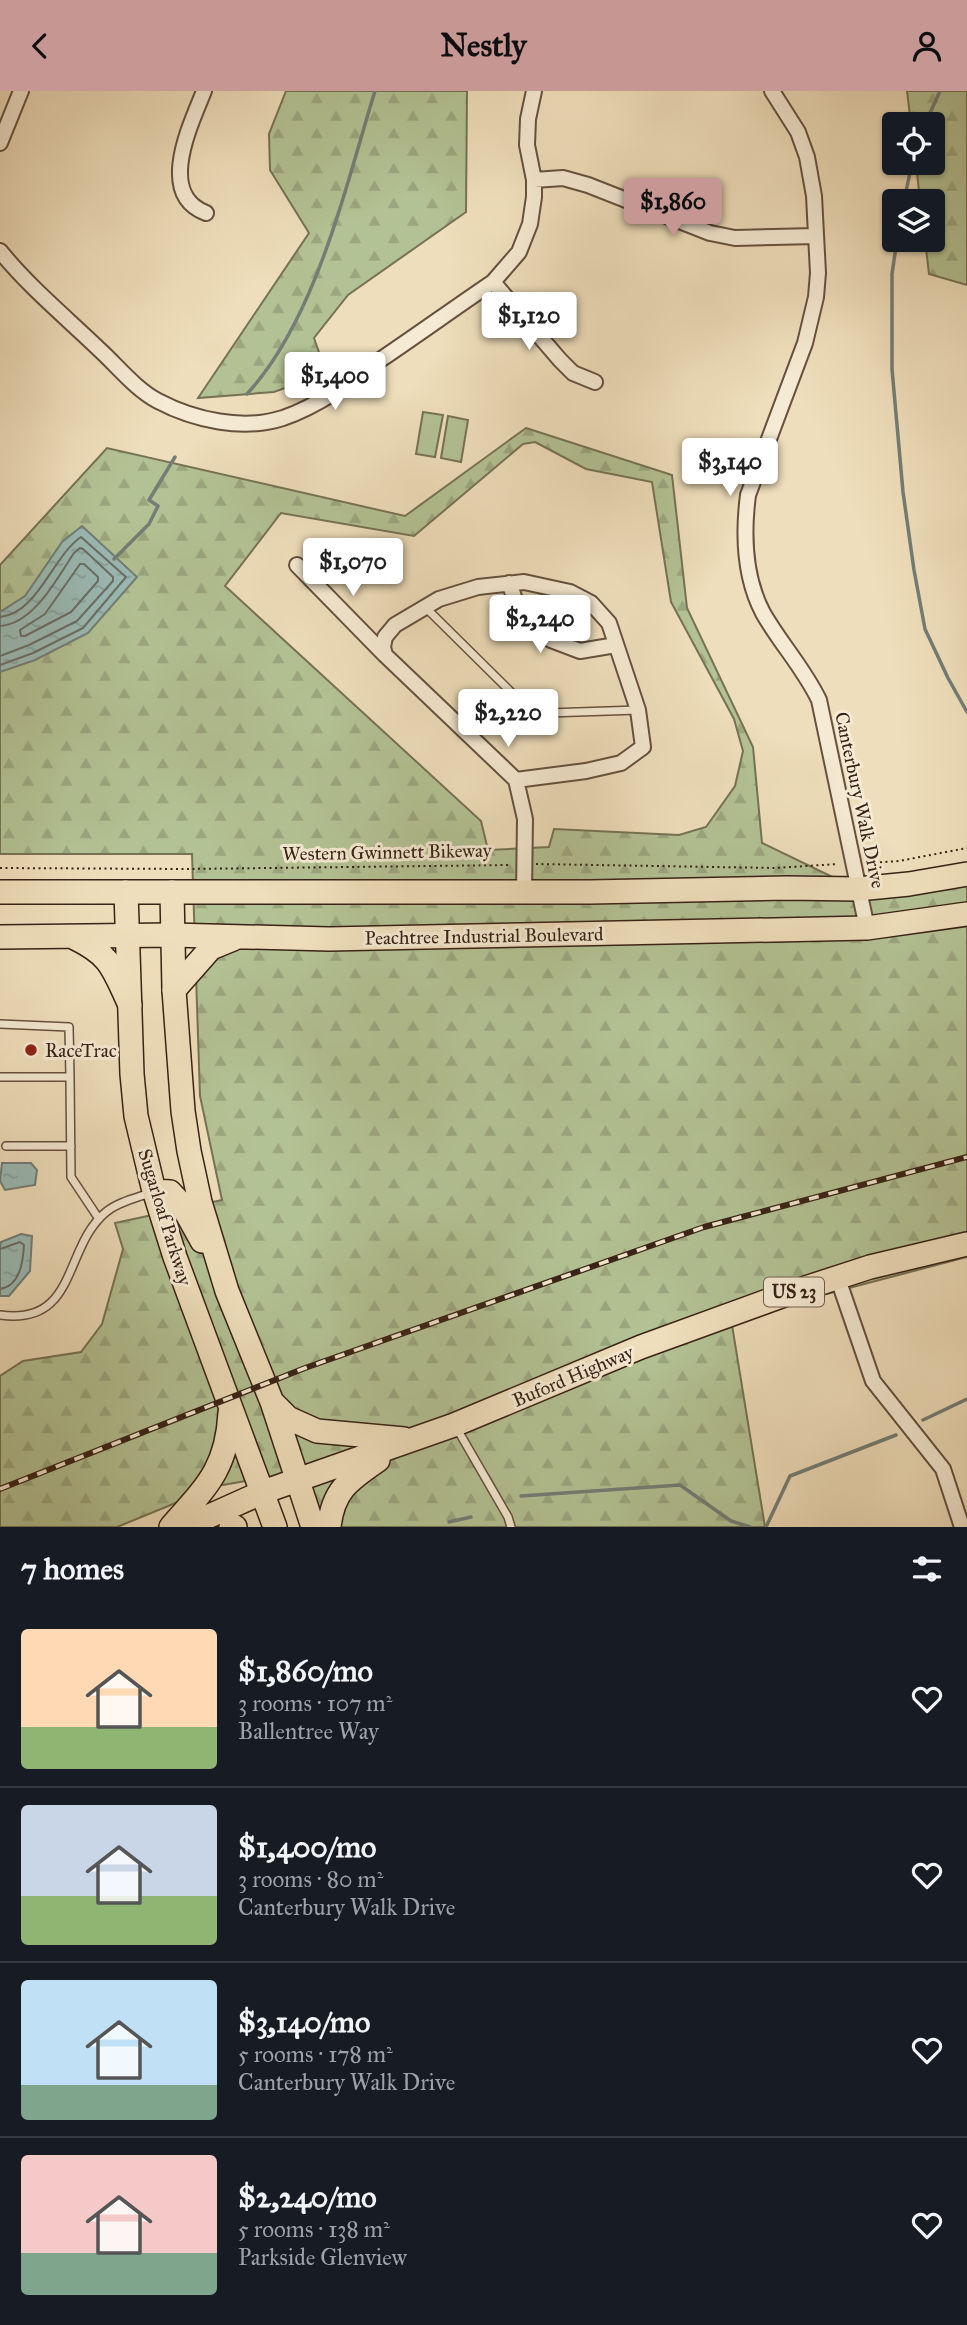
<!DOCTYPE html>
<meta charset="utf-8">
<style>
body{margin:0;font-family:"IM FELL Great Primer",serif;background:#242831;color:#f1f3f6;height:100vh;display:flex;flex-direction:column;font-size:26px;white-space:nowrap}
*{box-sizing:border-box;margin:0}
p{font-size:23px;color:#9ea1a6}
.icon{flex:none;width:38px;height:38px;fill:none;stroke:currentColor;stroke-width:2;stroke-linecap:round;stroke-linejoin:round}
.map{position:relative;height:1436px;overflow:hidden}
.details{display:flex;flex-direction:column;background:#171b24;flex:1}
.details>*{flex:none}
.fabs{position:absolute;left:882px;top:21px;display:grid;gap:14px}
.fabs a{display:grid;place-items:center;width:63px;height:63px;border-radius:7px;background:#171b24;box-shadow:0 2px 5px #0004;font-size:35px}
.price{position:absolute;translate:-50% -60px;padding:0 16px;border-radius:7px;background:#fff;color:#222;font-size:23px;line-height:46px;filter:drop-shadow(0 2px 4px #0008)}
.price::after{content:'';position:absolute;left:50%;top:42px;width:21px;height:16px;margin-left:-10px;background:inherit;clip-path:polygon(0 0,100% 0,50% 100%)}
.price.active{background:#c59692;color:#111}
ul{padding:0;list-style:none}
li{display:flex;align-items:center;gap:21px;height:175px;padding:0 21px}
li+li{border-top:2px solid #363941}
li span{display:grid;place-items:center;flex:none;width:196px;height:140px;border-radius:7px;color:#555}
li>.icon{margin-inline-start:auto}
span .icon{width:84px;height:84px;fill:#fffc;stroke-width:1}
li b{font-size:30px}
h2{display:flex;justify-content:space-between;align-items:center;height:84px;padding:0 21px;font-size:30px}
header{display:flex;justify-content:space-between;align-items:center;height:91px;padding:0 21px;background:#c59692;color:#111;font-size:32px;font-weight:800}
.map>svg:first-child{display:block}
</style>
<header><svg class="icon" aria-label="back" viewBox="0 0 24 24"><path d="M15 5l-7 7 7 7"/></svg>Nestly<svg class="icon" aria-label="person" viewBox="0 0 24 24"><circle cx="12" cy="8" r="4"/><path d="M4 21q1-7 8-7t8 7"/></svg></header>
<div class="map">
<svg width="967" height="1436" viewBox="0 0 967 1436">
<defs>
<pattern id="forest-firs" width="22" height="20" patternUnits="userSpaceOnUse" patternTransform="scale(1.75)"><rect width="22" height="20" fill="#b3c294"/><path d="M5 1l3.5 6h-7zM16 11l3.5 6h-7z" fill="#9ba67f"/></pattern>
<pattern id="water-ripples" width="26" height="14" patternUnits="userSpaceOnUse" patternTransform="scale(1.75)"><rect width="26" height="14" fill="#9abbb6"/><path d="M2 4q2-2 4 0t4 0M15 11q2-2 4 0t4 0" fill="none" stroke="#85a09c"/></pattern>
</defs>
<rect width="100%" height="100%" fill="#efdebb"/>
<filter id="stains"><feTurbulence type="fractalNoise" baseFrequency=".00286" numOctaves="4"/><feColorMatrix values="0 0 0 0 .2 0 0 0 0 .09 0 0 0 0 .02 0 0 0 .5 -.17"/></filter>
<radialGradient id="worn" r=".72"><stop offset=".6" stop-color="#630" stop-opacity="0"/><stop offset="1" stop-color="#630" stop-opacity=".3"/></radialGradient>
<path fill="url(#forest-firs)" stroke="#767255" stroke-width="2" fill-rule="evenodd" d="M286 0H467L466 121 348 204 314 247 322 270 313 287 274 301 198 307 309 142 270 79 269 43Z
M907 0H967V194L929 183 925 149H933V110H920L916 72H933V33H911Z
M526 337 672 384 687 517 753 656 762 752 851 795 967 793V1166L731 1228 765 1436H311L292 1382 217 1395 117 1436H0V1285L23 1270 81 1261 102 1233 123 1158 115 1132 222 1109 200 1005 192 763H0V474L107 357 405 425ZM535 351 586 378 652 391 671 511 734 628 743 660 735 695 706 736 679 744 554 738 549 756 488 759 481 730 225 495 281 422 414 445 523 353Z"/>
<path fill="#b3c294" stroke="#767255" stroke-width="2" d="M423 321 443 324 435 366 416 363Z
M448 325 468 329 461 371 441 367Z"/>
<path fill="url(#water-ripples)" stroke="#737e76" stroke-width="2" d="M82 435 137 486 88 542 35 569 0 581V521L25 505 62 451Z
M2 1072H31L37 1079 35 1094 5 1099 0 1090Z
M21 1143 32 1145 30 1180 9 1205H0V1155L1 1151Z"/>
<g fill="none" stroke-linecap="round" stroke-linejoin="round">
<path stroke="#696e66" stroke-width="2" d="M80 473H84L98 486V490L71 521 25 545H21L20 539 45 523Z
M0 526C38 522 52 466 81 446L126 486 83 537 33 562 0 574
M0 535C34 533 57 487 74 462L80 457 83 458 113 486V490L77 530 29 554 0 565
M0 1158 20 1151 24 1154C23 1171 20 1195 0 1198"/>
<path stroke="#737e76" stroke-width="3.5" d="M925 33 940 0
M904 110 912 72
M897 149 892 183V278L903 401 914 479 925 538 948 587 967 621
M247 303C316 228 345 97 375 0
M114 468 149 433 158 415 149 409 175 366
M923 1329 967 1308
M521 1405 680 1394 731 1430 750 1436
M449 1431 471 1426
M766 1436 790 1385 896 1344"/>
<g stroke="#66513f" stroke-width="10">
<path id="service" d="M426 517 511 601 533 619 548 622 638 619
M0 933 69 936 70 986
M0 986H70L71 1086 99 1128
M6 1055H71
M0 1224C78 1235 63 1156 106 1121 118 1111 136 1107 150 1102
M456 1336 508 1426 511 1436"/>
</g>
<g stroke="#66513f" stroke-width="18">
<path id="minor" d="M204 0C191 33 156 103 206 122
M772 0 798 41 807 66 814 105 818 182 816 206 805 252 748 404C743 443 744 486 763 522 780 552 803 576 819 609L867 837
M0 52 21 0
M534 89 563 87 588 94 710 142 735 147 816 145
M0 160C30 197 68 228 102 261 120 278 137 299 158 310 194 329 243 340 283 327 320 314 352 290 383 267 420 242 456 216 493 191L519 161 530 133 534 106V89L527 54 528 28 534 0
M493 191 560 269 573 282 595 291
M297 474 385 564 516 689 525 728 524 801
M509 492 520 522 551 549 580 560 616 554
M385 564 383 556 385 546 395 534 439 508 478 496 524 491 570 501 591 512 609 532 638 619 643 656 621 672 586 680 516 689
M838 1188 873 1290 943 1378 962 1436"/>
</g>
<g stroke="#382216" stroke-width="26">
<path id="primary" d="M126 801 132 983 136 1025 153 1096 175 1166 275 1436
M172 801 174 899 183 1020 189 1060 200 1111 227 1200 272 1311 313 1436
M154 1100 170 1101 182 1114 202 1150
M273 1312 288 1327 317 1340 404 1348
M171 1436C206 1396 227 1378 230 1322
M185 1436 263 1401 454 1334 641 1256 787 1203 870 1176 967 1153
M231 1436H235
M329 1436C333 1399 349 1389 378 1369"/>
</g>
<g stroke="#382216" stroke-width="26">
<path id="trunk" d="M0 801H590L786 797 858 798 909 793 967 783
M0 846 172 844 329 848 867 837 967 823
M75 847C112 865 113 878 130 914
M174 899 211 857 233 848"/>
</g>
<path stroke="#382216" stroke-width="2" stroke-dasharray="2 3.5" stroke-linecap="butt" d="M869 772 899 770 967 757
M536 773 775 777 838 773
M0 777 186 778 510 774"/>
<use href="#service" stroke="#f5ead3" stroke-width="7"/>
<use href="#minor" stroke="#f5ead3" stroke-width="14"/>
<use href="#primary" stroke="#efdebb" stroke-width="23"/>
<use href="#trunk" stroke="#efdebb" stroke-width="23"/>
<g stroke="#382216" stroke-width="6">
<path id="rail" d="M0 1398 305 1277 704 1136 967 1066"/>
</g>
<use href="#rail" stroke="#f5ead3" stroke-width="3.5" stroke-dasharray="10" stroke-linecap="butt"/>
</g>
<circle fill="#8f2418" stroke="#f5ead3" stroke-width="2.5" cx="31" cy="959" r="7"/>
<g text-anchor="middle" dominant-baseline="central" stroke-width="6" stroke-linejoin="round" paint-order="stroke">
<rect fill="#f5ead3" stroke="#715e4f" stroke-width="2" x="764" y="1186.5" width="60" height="29" rx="5"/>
<g font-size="18" font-weight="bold" fill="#382216">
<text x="794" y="1201">US 23</text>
</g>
<g font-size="19" fill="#382216" stroke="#f5ead3">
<text transform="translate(860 709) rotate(78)">Canterbury Walk Drive</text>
<text transform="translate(387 761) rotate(-1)">Western Gwinnett Bikeway</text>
<text transform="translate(484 845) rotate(-1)">Peachtree Industrial Boulevard</text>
<text transform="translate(165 1126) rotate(73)">Sugarloaf Parkway</text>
<text transform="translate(573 1285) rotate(-23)">Buford Highway</text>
</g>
<g font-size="19" fill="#382216" stroke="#f5ead3" text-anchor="start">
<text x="45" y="959">RaceTrac</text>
</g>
</g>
<rect width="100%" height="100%" filter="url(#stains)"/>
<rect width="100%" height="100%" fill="url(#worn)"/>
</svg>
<div class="fabs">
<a><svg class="icon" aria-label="locate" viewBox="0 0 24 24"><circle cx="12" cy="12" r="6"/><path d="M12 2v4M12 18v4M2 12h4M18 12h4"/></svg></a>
<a><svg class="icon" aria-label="layers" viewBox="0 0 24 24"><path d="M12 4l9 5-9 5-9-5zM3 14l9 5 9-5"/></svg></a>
</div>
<b class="price active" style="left:673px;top:147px">$1,860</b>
<b class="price" style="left:529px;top:261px">$1,120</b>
<b class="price" style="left:335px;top:321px">$1,400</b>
<b class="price" style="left:730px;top:407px">$3,140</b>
<b class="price" style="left:353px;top:507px">$1,070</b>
<b class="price" style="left:540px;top:564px">$2,240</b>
<b class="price" style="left:508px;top:658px">$2,220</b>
</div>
<section class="details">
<h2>7 homes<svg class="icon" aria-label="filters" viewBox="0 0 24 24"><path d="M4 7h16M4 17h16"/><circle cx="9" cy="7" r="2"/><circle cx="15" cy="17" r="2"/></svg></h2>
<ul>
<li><span style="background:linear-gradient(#ffd9b3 70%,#8fb573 0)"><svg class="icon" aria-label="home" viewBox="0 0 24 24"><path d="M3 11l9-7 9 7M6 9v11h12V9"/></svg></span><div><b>$1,860/mo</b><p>3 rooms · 107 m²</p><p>Ballentree Way</p></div><svg class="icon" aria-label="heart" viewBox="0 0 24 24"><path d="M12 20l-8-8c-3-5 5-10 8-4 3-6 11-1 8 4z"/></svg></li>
<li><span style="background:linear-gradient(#c9d6e8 65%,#8fb573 0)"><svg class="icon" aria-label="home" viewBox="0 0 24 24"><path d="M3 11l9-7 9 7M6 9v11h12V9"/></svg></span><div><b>$1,400/mo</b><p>3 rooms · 80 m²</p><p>Canterbury Walk Drive</p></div><svg class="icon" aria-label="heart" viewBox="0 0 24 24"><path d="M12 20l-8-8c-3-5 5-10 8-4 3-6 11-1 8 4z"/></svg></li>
<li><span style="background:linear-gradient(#bfe0f5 75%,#7fa58c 0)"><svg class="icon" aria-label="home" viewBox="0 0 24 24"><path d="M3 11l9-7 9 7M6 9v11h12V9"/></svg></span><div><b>$3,140/mo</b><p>5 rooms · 178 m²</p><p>Canterbury Walk Drive</p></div><svg class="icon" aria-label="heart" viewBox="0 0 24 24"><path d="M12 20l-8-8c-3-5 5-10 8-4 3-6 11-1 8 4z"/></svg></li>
<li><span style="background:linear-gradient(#f6c9c9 70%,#7fa58c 0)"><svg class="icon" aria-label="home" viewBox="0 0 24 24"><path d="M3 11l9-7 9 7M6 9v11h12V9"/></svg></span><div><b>$2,240/mo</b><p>5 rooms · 138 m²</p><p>Parkside Glenview</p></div><svg class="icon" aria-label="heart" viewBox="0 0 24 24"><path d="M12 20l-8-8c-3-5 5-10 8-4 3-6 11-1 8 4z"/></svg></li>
</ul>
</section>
